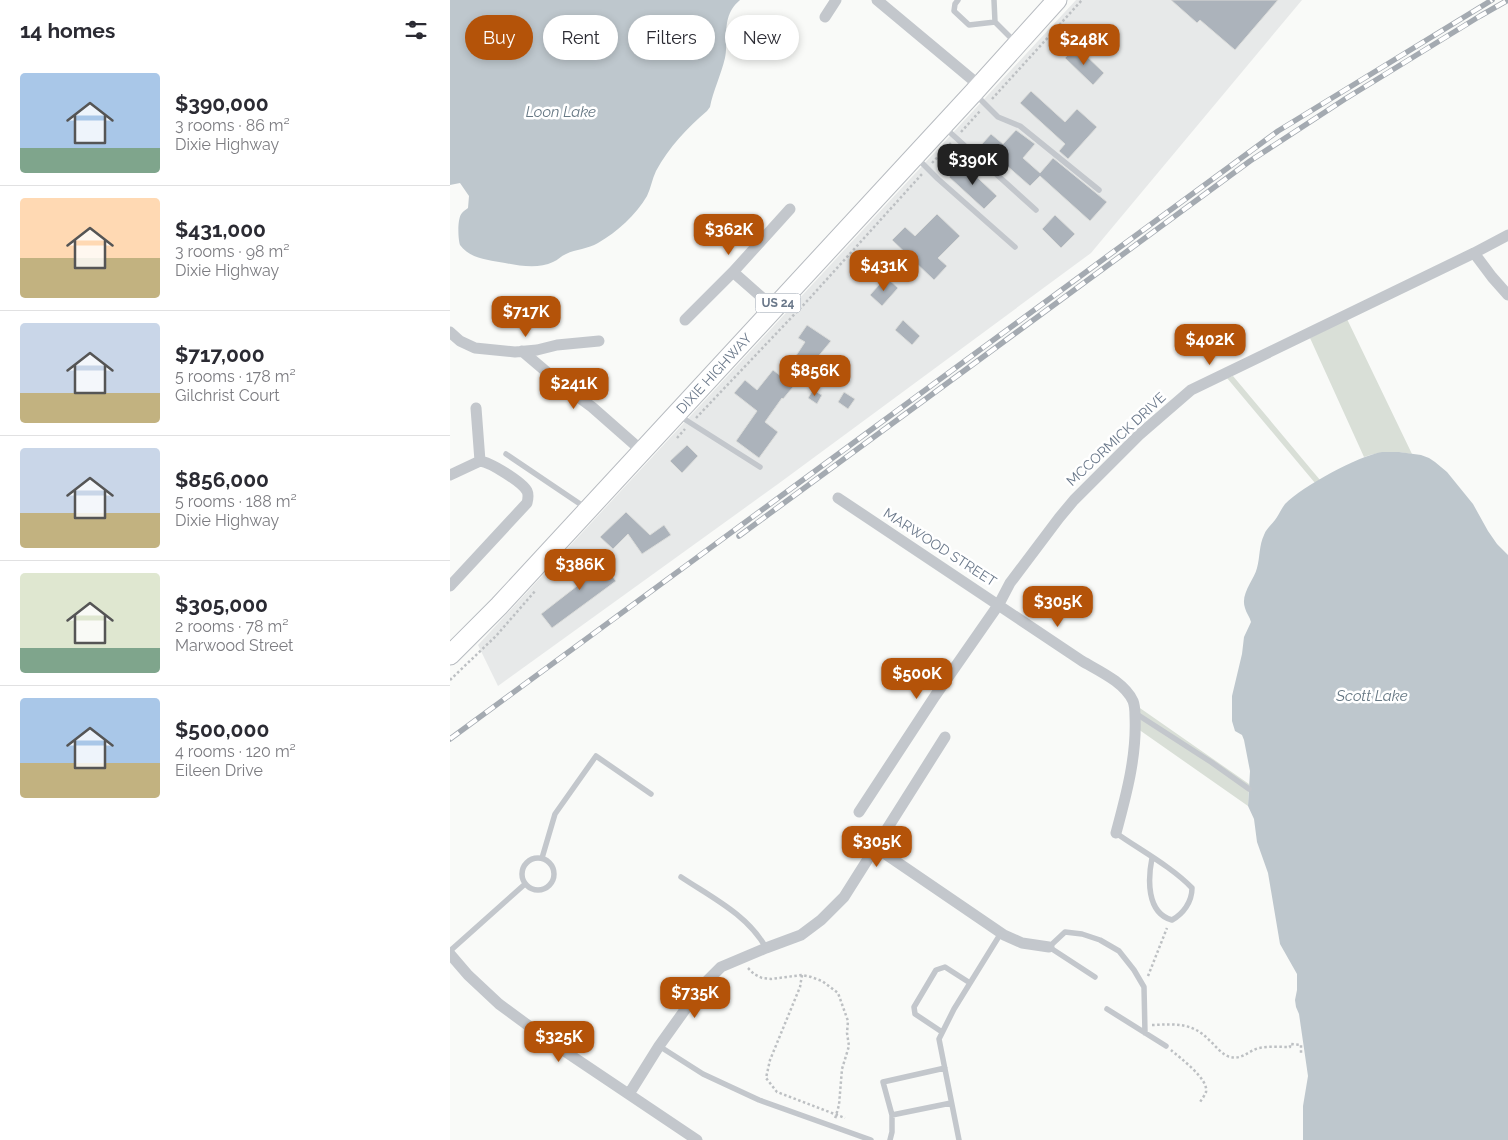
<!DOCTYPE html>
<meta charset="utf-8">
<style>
body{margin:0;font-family:Raleway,sans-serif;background:#f2f2f3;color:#2b2b33;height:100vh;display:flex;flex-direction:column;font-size:19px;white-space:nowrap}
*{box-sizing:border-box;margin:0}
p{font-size:16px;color:#7c7c81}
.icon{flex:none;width:28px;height:28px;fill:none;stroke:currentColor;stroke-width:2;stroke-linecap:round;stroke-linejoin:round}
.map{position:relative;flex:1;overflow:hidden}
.sheet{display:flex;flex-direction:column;background:#fff;width:450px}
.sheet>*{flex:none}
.hud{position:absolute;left:15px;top:15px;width:475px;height:45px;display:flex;gap:10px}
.price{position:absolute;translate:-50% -42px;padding:0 11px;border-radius:10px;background:#b45309;color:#fff;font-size:16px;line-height:32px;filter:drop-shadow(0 1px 2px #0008)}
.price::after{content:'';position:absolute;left:50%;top:30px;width:15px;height:11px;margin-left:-8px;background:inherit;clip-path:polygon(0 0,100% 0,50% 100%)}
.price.on{background:#222;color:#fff}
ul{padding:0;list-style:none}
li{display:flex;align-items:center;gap:15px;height:125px;padding:0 20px}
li+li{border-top:1px solid #e1e1e2}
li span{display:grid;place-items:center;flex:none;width:140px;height:100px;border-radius:5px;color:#555}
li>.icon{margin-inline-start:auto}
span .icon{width:60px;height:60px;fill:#fffc;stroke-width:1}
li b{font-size:21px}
h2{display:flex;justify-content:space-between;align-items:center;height:60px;padding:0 20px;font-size:21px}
.chip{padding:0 18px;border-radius:22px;background:#fff;box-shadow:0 2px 8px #0003;font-size:18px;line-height:45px}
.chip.on{background:#b45309;color:#fff}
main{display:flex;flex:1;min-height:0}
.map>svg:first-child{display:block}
</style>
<main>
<section class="sheet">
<h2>14 homes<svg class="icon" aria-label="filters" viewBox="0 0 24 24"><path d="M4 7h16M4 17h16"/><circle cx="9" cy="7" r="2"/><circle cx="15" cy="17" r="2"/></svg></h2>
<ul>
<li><span style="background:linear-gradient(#a9c7e8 75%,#7fa58c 0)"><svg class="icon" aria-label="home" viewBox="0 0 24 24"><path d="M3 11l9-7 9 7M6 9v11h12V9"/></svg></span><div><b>$390,000</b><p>3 rooms · 86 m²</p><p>Dixie Highway</p></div></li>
<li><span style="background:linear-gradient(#ffd9b3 60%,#c2b280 0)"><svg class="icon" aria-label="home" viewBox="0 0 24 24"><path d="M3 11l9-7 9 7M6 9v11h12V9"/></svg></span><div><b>$431,000</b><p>3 rooms · 98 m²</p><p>Dixie Highway</p></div></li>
<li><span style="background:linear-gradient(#c9d6e8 70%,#c2b280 0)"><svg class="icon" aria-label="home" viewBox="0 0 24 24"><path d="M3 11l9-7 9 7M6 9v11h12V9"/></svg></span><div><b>$717,000</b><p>5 rooms · 178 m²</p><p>Gilchrist Court</p></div></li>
<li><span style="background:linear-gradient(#c9d6e8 65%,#c2b280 0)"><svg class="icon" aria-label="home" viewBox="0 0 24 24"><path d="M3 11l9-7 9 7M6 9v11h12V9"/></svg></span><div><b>$856,000</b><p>5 rooms · 188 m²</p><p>Dixie Highway</p></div></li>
<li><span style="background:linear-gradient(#dfe7d0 75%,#7fa58c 0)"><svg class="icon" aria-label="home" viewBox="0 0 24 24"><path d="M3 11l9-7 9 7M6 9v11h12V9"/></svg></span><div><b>$305,000</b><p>2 rooms · 78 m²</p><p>Marwood Street</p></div></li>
<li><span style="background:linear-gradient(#a9c7e8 65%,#c2b280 0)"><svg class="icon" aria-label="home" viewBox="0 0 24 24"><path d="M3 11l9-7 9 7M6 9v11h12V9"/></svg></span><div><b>$500,000</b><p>4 rooms · 120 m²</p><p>Eileen Drive</p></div></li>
</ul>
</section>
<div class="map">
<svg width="1058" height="1140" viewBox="0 0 1058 1140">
<rect width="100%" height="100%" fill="#f9faf8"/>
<path fill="#e7e9e9" d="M626 0H852L641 253 328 484 48 686 28 645Z"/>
<path fill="#d9dfd7" d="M897 319 962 454C945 451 930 451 914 457L860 338Z
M783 376 870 480 865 483 777 378Z
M687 706 799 784 798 806 688 729Z"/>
<path fill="#bec7cd" d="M0 0H290C270 17 279 38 275 58 271 75 263 91 260 107L257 111C237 128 219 147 206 171 202 179 201 188 197 196 186 215 167 232 148 243 138 249 126 249 116 254 111 256 108 260 103 262 89 269 70 266 55 263 39 260 20 259 10 245 8 239 7 218 12 213 13 211 16 210 18 208L19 196 10 183 0 185Z
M932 452H949L971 455 979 458 985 462 997 472 1023 504 1038 531 1047 544 1058 555V1140H853V1106L858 1076 849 1014 846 1007 845 1000 847 990V974L830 944 818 873 807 842 804 819 798 806 800 771 794 740 792 735 785 731 782 721V696L792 654 794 637 801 622C800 617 796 613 795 608 790 594 804 580 807 568 810 558 809 545 814 535 816 529 821 525 825 520 829 515 831 509 835 504 853 486 908 456 932 452Z"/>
<path fill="#acb3bb" stroke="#dbdcda" d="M721 0H828L785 50 750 20 747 23Z
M626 46 654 73 643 85 615 58Z
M581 91 615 122 627 109 647 127 618 159 609 151 615 144 570 103Z
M566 130 585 144 573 158 590 173 603 158 657 202 640 221 590 176 580 186 532 144 541 134 553 144Z
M512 163 547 196 534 209 499 177Z
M487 214 510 236 488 258 497 266 484 280 442 240 455 227 465 236Z
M605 215 625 234 611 248 592 229Z
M436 277 448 288 432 306 420 295Z
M453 320 470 336 462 345 445 330Z
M357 325 381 341 333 399 332 398 315 422 328 432 309 458 286 441 307 411 284 393 295 380 307 390 323 370 332 377 355 342 348 338Z
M363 390 372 395 367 404 358 398Z
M394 392 405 399 398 409 388 402Z
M237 445 248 456 232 473 220 461Z
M176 512 200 535 214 525 221 535 192 554 178 534 163 549 150 537Z
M147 557 166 581 102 628 91 614 127 586 118 576Z"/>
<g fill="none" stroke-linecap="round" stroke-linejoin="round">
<g stroke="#b7bbc0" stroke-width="21">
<g id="primary">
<path id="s1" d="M0 655 49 606 524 92 607 0"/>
</g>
</g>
<path stroke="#bdc0c3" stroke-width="2.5" stroke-dasharray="2.5 2.5" stroke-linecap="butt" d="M542 99 632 0
M511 132 531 110
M482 163 501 143
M246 418 359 299 472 174
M227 438 235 429
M0 680 46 636 86 590
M298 968 304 974 312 978 321 979 352 975 361 977 372 981 388 993 398 1021 397 1033 399 1046 392 1069 389 1105 385 1119
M352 975 350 987 320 1060 316 1078 327 1092 395 1118
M698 976 717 928
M702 1025C724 1024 742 1022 759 1040 765 1045 772 1055 780 1057 792 1060 798 1051 809 1048 819 1046 830 1047 840 1047V1044L851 1045V1054
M721 1050C730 1058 759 1079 756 1092 755 1095 752 1099 750 1102"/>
<path stroke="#c3c7cc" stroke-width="5.5" d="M508 0 505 4 504 11 519 25 545 22
M544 0 545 22 566 43
M525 94 548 117 570 126 649 190
M494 127 586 210
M466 157 488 179 565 247
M228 415 310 467
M56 454 136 508
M685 713 761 762 799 789
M666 833C690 850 722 867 742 888 742 902 733 914 722 920 696 913 698 878 702 858
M92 858 105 814 146 756 201 794
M72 874a16 16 0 1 1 32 0a16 16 0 1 1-32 0Z
M231 877C261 897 298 915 316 948
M0 951 75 884
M645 977 599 947 615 932 632 934 650 940 669 951 684 970 694 987 695 1033
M657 1009 716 1046
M492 1032 465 1014 464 1007 486 970 495 967 520 983
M209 1046 253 1074 309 1100 421 1140
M442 1115 433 1082 495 1068
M440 1140 442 1132V1115L501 1103
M509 1140 489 1039 504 1009 551 933"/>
<path stroke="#c3c7cc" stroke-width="11" d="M427 0 530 86
M375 17 386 0
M1024 253 1042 277 1058 295
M283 272 324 308
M235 320 283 272 340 209
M0 332 10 341 25 348 65 352 87 350 107 345 149 341
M72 351 112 385 142 407 192 451
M26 408 30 461
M0 475 30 461
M388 498 632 661C649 671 674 682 683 701 685 706 685 712 685 716 687 756 676 796 666 833
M0 586 77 503C78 499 79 495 77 491 72 482 40 462 30 461
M409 812 485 696 549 604 560 583 609 518 624 500 689 435 741 390 1024 253 1058 235
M425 847 554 935 572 943 599 947
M0 954 18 975 49 1004 98 1040 247 1140
M179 1094 209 1046 252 986 271 967 316 948 351 935 371 920 394 897 495 737"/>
<use href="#primary" stroke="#fff" stroke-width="19"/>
<g stroke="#a4aab1" stroke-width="5.5">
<path id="rail" d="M289 536 800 161 895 99 1030 16 1058 0
M0 739 828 131 1042 0"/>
</g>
<use href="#rail" stroke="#fff" stroke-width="4" stroke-dasharray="11" stroke-linecap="butt"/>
</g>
<g text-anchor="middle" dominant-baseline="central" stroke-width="5" stroke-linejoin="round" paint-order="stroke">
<rect fill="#fff" stroke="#96a0ac" stroke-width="1" x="305.5" y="293.5" width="45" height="19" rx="4"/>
<g font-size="12" font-weight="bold" fill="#697789">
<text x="328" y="303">US 24</text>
</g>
<g font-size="14" fill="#697789" stroke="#fff">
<text stroke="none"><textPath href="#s1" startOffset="386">DIXIE HIGHWAY</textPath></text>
<text transform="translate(666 439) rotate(-43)">MCCORMICK DRIVE</text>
<text transform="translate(490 547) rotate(33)">MARWOOD STREET</text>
</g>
<g font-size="15" font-style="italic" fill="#657783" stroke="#fff">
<text x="111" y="112">Loon Lake</text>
<text x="922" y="696">Scott Lake</text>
</g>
</g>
</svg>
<b class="price" style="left:634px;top:66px">$248K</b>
<b class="price on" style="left:523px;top:186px">$390K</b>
<b class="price" style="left:279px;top:256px">$362K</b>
<b class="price" style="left:434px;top:292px">$431K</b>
<b class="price" style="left:76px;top:338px">$717K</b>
<b class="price" style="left:760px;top:366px">$402K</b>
<b class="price" style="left:365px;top:397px">$856K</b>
<b class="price" style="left:124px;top:410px">$241K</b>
<b class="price" style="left:130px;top:591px">$386K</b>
<b class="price" style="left:608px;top:628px">$305K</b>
<b class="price" style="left:467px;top:700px">$500K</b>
<b class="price" style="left:427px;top:868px">$305K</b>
<b class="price" style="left:245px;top:1019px">$735K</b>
<b class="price" style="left:109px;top:1063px">$325K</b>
<div class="hud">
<a class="chip on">Buy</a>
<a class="chip">Rent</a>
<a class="chip">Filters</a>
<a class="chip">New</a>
</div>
</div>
</main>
